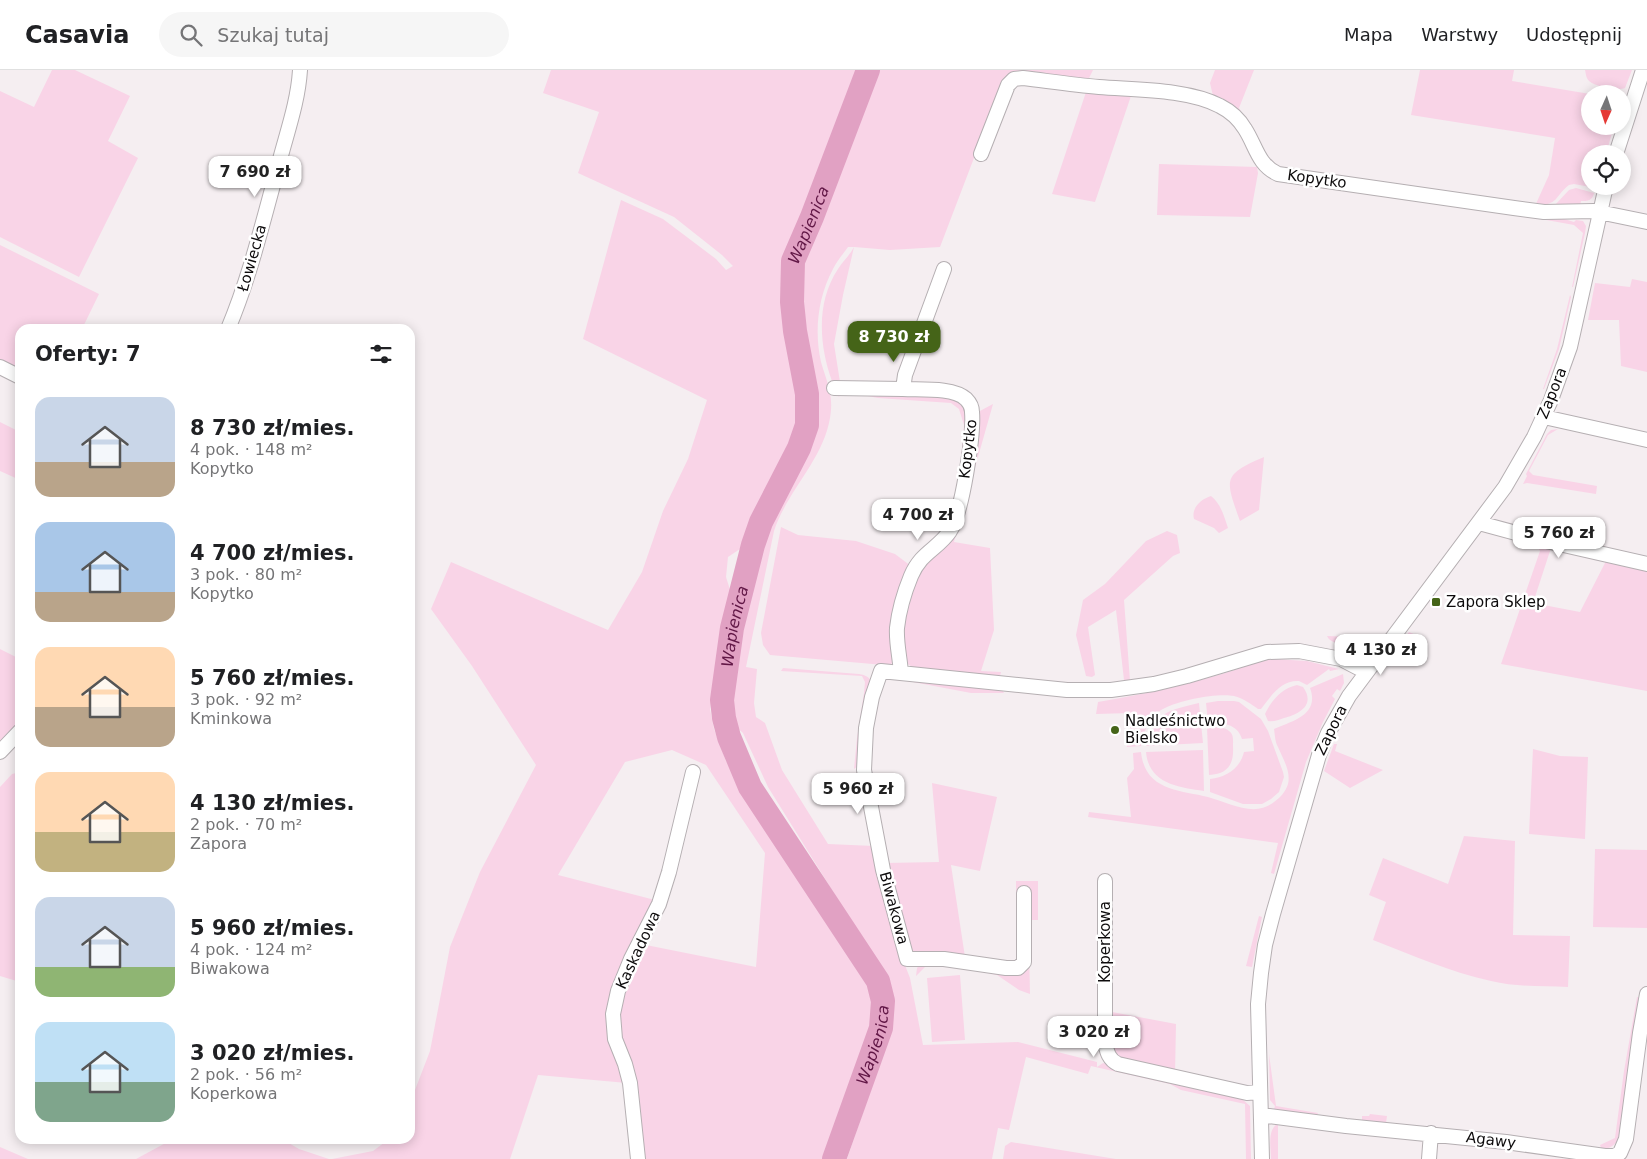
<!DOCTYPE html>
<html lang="pl">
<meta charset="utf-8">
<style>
body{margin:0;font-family:"DejaVu Sans",sans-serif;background:#f6f6f6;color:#202124;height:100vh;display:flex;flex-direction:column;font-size:19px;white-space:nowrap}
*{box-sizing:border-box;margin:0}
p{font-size:16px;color:#757577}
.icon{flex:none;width:28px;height:28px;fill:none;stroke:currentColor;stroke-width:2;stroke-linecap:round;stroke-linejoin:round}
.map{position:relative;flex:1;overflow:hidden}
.panel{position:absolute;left:15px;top:254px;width:400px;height:820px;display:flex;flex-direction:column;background:#fff;border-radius:15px;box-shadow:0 2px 12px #0003}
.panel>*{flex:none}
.needle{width:32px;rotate:183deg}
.controls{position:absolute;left:1581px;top:15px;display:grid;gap:10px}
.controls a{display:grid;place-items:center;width:50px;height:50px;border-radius:50%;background:#fff;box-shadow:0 2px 12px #0003;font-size:25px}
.price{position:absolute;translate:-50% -42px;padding:0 11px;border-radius:10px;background:#fff;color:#222;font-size:16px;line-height:32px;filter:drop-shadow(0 1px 2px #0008)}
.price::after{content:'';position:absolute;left:50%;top:30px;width:15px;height:11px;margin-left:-8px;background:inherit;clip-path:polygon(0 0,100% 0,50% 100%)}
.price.on{background:#456418;color:#fff}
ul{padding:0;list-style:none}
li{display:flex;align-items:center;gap:15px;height:125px;padding:0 20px}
li span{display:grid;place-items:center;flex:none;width:140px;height:100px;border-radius:15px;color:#555}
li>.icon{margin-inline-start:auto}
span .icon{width:60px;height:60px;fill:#fffc;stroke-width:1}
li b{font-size:21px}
h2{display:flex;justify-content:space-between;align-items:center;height:60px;padding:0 20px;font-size:21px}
header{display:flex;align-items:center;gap:30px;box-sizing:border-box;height:70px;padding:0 25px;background:#fff;border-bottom:1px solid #e0e0e0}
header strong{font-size:24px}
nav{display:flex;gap:28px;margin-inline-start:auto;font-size:18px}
.search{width:350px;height:45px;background:#f6f6f6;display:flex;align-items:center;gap:12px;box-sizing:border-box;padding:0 18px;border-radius:28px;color:#757577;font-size:19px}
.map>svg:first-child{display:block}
</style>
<header>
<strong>Casavia</strong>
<div class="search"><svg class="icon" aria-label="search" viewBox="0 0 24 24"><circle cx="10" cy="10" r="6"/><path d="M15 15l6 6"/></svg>Szukaj tutaj</div>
<nav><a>Mapa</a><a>Warstwy</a><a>Udostępnij</a></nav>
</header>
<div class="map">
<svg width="1647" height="1089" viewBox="0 0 1647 1089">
<rect width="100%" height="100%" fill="#f5eef1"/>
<path fill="#f9d4e7" d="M52 0H75L130 26 108 71 138 88 79 207 0 167V21L34 37Z
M551 0H861L805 143 789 180 785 198V232L787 261 800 332V349L798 362 792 375 761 430 740 479 728 487 726 507 732 526 725 549 710 639 714 659 726 691 777 772 870 912 875 934 874 960 832 1069 826 1089H642L633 1011 618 969 617 944 620 925 628 919 632 902 646 875 756 897 765 783 706 695 672 680 625 692 558 805 655 830 613 927 610 946 611 969 627 1013 538 1005 510 1089H332L373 1081 389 1069H410V1033L430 981 450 877 480 802 536 695 472 596 431 539 451 492 608 560 642 502 663 441 688 389 707 330 583 269 621 130 663 149 716 189 726 200 733 196 722 185 674 147 578 103 599 42 543 23Z
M876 0H1093L1088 10 1003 12 940 177 890 180 854 177 843 225 834 274 840 312 832 311C819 275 816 232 838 199 843 191 850 185 854 177H848C843 184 837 191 833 199 818 227 814 261 821 292 827 313 834 324 830 348 823 390 787 421 774 461L746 597 757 599 754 633 756 647 765 653 782 700 828 774 874 776 901 885 910 908 923 975 1018 972 1097 992V997L1103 993 1242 1029 1250 1036 1251 1089H1246L1245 1034 1181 1020 1170 1014 1091 996 1088 1004 1026 987 1009 1060 998 1058 992 1089H847C855 1066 863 1042 871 1019 886 975 898 949 883 902L768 717 743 663 734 655 730 639 731 618 740 558 747 528 754 514 760 482 768 454 806 380 815 348V335L801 259 799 203 803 185 818 153Z
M1215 0H1254L1239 38 1248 55 1213 26 1210 13Z
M1420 0H1514L1512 11 1590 24V56H1614L1606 84H1590V116H1596V118L1574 114 1569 115C1553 128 1560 134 1535 136L1549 105 1555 68 1411 45Z
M1585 0H1632L1625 18C1618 21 1596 17 1589 11 1586 8 1586 4 1585 0Z
M1086 22H1109L1131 26 1095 132 1052 124Z
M1159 94 1257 97 1258 103 1250 147 1157 145Z
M1576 118 1594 123C1592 131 1588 131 1581 131L1580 136H1554L1569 120Z
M1484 139 1558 147 1574 152 1576 150 1583 151 1586 156 1585 163 1573 217H1572L1583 163 1574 155Z
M0 175 99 224 82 259H20V305L0 295Z
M1632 209 1647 212V302L1621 296 1619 250H1588L1595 213 1630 217Z
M1570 225 1571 227 1559 279 1544 319H1543L1557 279Z
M848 321 889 323H933L953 326 959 329 966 339 968 359 958 426 964 355 959 339 951 333 878 328 847 322 838 327 842 322Z
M993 334 954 472 990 478 994 560 981 601 1001 602 1000 606 996 607 914 598 906 593 901 557 915 505 949 470 978 342Z
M0 352 20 362V410L0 401Z
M1558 359 1548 365 1529 401 1533 405 1597 416 1596 424 1527 413 1523 414 1527 406 1526 404 1547 364 1551 360Z
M1264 387 1259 440 1240 451C1225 409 1222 405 1264 387Z
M1211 426C1221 434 1224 446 1228 458L1219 463 1214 458 1194 449C1191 438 1201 429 1211 426Z
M781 457 798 465 856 471 895 484 911 496 893 592 890 595H884L770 585 763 575 761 563Z
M1167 461 1177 465 1180 483 1173 486 1124 530 1130 611 1124 610 1116 540 1088 557 1095 605 1092 607 1086 606 1076 565 1083 530 1105 514 1146 471Z
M1536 474 1551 478 1533 533 1580 542 1606 491 1647 498V621L1501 594 1540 481Z
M1409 562 1418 566 1405 582 1400 578 1399 575Z
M1327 566 1356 567 1354 574C1345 573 1331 575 1327 566Z
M0 579 20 589V654L0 675Z
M1274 589 1307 591 1339 599 1330 601 1329 599 1307 615 1299 611C1281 610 1271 626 1261 639H1258C1251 634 1243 628 1234 626 1217 623 1181 630 1165 638 1158 641 1152 647 1148 653L1131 643 1096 644 1098 632C1140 625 1182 616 1222 604 1240 599 1256 591 1274 589Z
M783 598 859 604C865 605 868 606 872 612L858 696 854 699 857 668 864 623 865 612 862 606 781 601Z
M1343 604 1344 613 1340 621 1337 619 1332 626 1335 629 1323 652 1306 692 1274 804 1271 803 1278 773 1088 747 1089 742 1131 747 1127 708 1134 699 1133 683 1141 682C1145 721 1180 720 1208 727 1229 733 1255 748 1274 732 1280 728 1286 721 1288 714 1291 701 1283 689 1278 677 1275 672 1275 665 1274 659 1292 651 1320 645 1310 618Z
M897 609 1001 618 1004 623H971Z
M1297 615 1303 617C1316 635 1299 644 1284 648 1278 650 1274 652 1268 651L1265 644C1271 631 1282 618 1297 615Z
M1218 631H1234L1239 632 1261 649 1268 661 1283 702 1284 707 1279 722 1271 729 1262 734H1243L1210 722V709C1226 707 1240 699 1244 682L1254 681 1253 668 1242 669C1237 653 1222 653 1208 653L1206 633Z
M1199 633 1203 673 1146 676C1152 642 1170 640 1199 633Z
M1129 648H1132L1146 658 1141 676 1127 677 1126 670H1131Z
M1214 657C1219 658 1225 657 1229 661 1234 664 1233 671 1233 676 1234 693 1229 704 1209 705L1207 658Z
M1334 674H1337L1335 681 1383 700 1350 718 1324 701Z
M1533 679 1560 686 1588 687 1585 769 1529 764Z
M1203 680 1204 721C1178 717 1149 714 1146 682Z
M16 703 20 707V912L0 906V717L12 704Z
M932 713 997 727 980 801 951 795 965 887 915 883 907 876 885 793 939 792Z
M1464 766 1515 771 1513 865 1570 866 1568 917C1542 916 1516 917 1491 911 1450 902 1412 885 1373 870L1386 832 1369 825 1383 788 1448 814Z
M1595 779 1647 780V858L1593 857Z
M1016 811H1038V850H1029L1017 893Z
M1259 846 1262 847 1252 897 1246 896Z
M1029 878 1030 924 1019 920 997 905 944 894 925 897 916 906C917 902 916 898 919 895 931 883 1001 904 1019 901 1028 896 1027 888 1027 879Z
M960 905 965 970 932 972 927 908Z
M1637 927 1641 928 1622 1062C1617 1073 1614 1077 1602 1080L1600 1075 1615 1068 1624 1001Z
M1108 942H1112L1176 954 1175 1004 1120 991 1111 982Z
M1269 984 1276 1036 1318 1043 1317 1045 1274 1039 1275 1036 1270 1030Z
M1370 1044 1387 1046 1386 1053 1362 1051V1046H1369Z
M1277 1051 1278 1054V1089H1271C1271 1078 1267 1061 1277 1054Z
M173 1069H282L299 1079 329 1089H136Z
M1011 1072 1116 1089H1003L1005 1076Z
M0 1077 28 1089H0Z"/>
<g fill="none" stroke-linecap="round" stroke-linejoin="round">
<path stroke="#e1a1c3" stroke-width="24" id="s1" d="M834 1089 881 958 883 931 878 911 750 717 729 667 724 648 722 630 732 558 753 475 761 452 799 378 807 355V324L795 261 792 232 793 191 812 147 868 0"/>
<g stroke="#b5afb2" stroke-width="16">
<path id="minor" d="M981 84 1008 15 1014 9 1023 8C1048 11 1074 15 1099 17 1136 20 1188 19 1220 36 1230 41 1239 49 1245 59 1256 76 1258 95 1278 104L1514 138 1544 142 1594 141 1647 152
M1616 84 1643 0
M228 259C250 207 263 151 278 97 286 65 298 33 300 0
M0 297 20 307
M834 318 903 319
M1544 347 1647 370
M1479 453 1546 471 1647 494
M901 603C900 588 896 572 897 558 899 540 904 523 911 506 921 482 938 479 950 461 962 444 974 364 972 342 972 337 970 333 966 329 953 317 920 320 903 319L905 305 944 199
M0 682 20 661
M1105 811V973C1107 982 1109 990 1118 994L1247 1023 1260 1022
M1024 823V892L1018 898H1006L944 889H907L883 800 864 700 866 658 872 627 881 601 1067 620H1111L1154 614 1187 606 1267 582 1299 581 1341 589 1366 602
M1261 1045 1346 1056 1506 1072 1605 1086H1614L1620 1083 1626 1069 1640 963 1647 924
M638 1089 630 1013 625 994 615 969 613 944 618 921 631 889 659 834 669 802 693 702
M1262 1089 1258 934 1261 903 1265 875 1273 844 1319 685 1328 663 1349 626 1505 417 1534 367 1551 330 1570 277 1606 116
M1429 1089 1431 1063"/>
</g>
<use href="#minor" stroke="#fff" stroke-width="14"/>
</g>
<g fill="#456418" stroke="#fff" stroke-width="2">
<rect x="1431" y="527" width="10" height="10" rx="2.5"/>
<circle cx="1115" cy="660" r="5"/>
</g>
<g text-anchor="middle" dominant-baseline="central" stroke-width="5" stroke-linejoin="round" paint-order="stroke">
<g font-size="15" fill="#0d0b0c" stroke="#fff">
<text transform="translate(1317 109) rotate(8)">Kopytko</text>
<text transform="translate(252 188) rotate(-74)">Łowiecka</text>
<text transform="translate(1552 323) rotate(-68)">Zapora</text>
<text transform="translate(968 379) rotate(-83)">Kopytko</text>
<text transform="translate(1331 660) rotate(-64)">Zapora</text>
<text transform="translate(894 838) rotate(75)">Biwakowa</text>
<text transform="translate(1105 872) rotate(-90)">Koperkowa</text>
<text transform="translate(638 880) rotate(-65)">Kaskadowa</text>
<text transform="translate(1491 1070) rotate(7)">Agawy</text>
</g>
<g font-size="15" fill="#0d0b0c" stroke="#fff" text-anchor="start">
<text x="1446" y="532">Zapora Sklep</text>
<text x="1125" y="651">Nadleśnictwo<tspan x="1125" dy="17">Bielsko</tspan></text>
</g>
<g font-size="16" font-style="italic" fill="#611746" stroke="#fff">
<text stroke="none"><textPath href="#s1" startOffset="1006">Wapienica</textPath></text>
<text stroke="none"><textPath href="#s1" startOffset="586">Wapienica</textPath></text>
<text stroke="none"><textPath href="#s1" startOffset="121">Wapienica</textPath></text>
</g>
</g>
</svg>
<div class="controls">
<a><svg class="needle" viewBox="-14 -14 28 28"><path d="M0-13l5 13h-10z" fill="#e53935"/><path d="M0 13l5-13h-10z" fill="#757577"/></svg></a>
<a><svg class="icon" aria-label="locate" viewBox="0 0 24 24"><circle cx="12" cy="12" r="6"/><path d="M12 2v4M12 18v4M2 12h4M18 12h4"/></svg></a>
</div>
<b class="price" style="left:255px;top:128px">7 690 zł</b>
<b class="price on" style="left:894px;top:293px">8 730 zł</b>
<b class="price" style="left:918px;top:471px">4 700 zł</b>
<b class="price" style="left:1559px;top:489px">5 760 zł</b>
<b class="price" style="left:1381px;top:606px">4 130 zł</b>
<b class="price" style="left:858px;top:745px">5 960 zł</b>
<b class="price" style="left:1094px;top:988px">3 020 zł</b>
<section class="panel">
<h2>Oferty: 7<svg class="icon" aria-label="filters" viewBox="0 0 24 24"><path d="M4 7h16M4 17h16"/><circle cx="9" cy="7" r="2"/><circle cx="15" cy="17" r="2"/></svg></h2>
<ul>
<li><span style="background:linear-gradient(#c9d6e8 65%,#b9a48a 0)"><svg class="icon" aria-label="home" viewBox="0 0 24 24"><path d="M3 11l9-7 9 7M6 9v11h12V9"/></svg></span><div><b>8 730 zł/mies.</b><p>4 pok. · 148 m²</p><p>Kopytko</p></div></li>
<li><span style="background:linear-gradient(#a9c7e8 70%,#b9a48a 0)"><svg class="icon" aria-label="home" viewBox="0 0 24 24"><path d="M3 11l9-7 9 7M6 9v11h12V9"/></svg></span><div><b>4 700 zł/mies.</b><p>3 pok. · 80 m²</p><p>Kopytko</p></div></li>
<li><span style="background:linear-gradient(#ffd9b3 60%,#b9a48a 0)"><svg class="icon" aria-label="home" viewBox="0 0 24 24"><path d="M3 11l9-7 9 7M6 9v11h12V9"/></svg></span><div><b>5 760 zł/mies.</b><p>3 pok. · 92 m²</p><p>Kminkowa</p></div></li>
<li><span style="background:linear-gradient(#ffd9b3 60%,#c2b280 0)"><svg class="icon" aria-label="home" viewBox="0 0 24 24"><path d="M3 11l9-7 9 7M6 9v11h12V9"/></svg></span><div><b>4 130 zł/mies.</b><p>2 pok. · 70 m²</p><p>Zapora</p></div></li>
<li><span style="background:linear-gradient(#c9d6e8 70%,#8fb573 0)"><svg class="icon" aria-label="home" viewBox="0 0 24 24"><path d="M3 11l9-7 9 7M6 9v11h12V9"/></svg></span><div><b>5 960 zł/mies.</b><p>4 pok. · 124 m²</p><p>Biwakowa</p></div></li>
<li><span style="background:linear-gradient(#bfe0f5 60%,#7fa58c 0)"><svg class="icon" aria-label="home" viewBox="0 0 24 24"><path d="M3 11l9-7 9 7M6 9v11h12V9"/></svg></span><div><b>3 020 zł/mies.</b><p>2 pok. · 56 m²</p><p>Koperkowa</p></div></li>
</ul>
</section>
</div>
